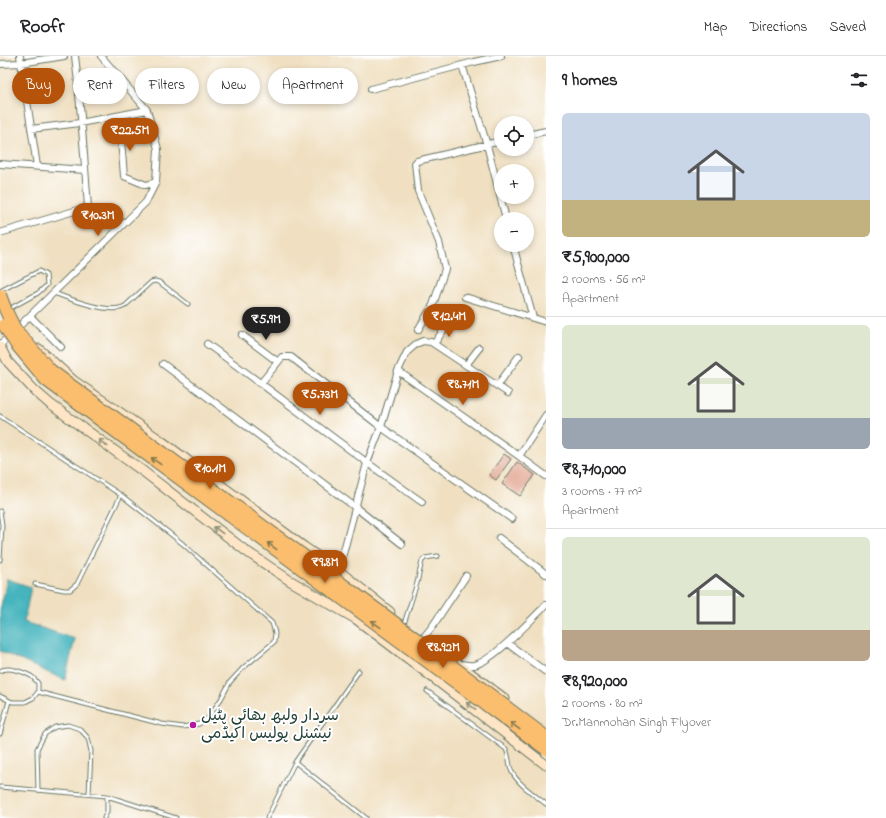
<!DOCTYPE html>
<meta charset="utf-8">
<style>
body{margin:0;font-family:"Indie Flower","Playpen Sans Arabic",sans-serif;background:#f6f6f6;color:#202124;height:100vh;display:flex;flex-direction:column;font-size:15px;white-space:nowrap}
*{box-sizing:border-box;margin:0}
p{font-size:13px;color:#757577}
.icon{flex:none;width:22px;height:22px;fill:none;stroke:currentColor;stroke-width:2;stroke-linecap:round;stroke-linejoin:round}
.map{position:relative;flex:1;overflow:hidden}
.drawer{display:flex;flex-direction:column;background:#fff;width:340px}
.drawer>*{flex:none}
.hud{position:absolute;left:12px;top:12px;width:380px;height:36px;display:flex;gap:8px}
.buttons{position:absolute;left:494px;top:60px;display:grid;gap:8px}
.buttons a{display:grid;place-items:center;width:40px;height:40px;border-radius:50%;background:#fff;box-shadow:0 2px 6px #0003;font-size:20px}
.price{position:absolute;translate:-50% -34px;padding:0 9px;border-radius:14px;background:#b45309;color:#fff;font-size:13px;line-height:26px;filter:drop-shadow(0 1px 2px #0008)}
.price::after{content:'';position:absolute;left:50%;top:24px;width:12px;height:9px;margin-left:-6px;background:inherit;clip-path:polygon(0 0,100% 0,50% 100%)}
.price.current{background:#222;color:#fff}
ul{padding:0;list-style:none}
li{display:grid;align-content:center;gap:8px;height:212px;padding:0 16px}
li+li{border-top:1px solid #e0e0e0}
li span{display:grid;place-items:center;height:124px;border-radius:6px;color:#555}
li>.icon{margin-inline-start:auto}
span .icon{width:72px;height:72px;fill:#fffc;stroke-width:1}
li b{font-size:17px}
h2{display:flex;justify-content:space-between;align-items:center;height:48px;padding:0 16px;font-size:17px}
.tag{padding:0 14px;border-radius:18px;background:#fff;box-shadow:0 2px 6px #0003;font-size:14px;line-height:36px}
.tag.current{background:#b45309;color:#fff}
header{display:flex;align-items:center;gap:24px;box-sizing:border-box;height:56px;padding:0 20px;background:#fff;border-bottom:1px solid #e0e0e0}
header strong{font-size:19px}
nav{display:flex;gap:22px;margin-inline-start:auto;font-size:14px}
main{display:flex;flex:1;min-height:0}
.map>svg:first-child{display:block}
</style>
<header>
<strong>Roofr</strong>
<nav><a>Map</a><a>Directions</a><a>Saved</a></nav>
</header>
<main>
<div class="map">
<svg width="546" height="762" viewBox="0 0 546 762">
<rect width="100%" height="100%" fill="#fff"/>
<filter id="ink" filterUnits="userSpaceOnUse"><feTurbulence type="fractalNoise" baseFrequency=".025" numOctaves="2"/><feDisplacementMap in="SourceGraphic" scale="8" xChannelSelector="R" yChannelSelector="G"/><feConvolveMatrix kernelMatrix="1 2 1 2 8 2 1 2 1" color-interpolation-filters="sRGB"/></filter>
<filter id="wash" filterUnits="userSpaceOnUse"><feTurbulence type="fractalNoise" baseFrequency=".012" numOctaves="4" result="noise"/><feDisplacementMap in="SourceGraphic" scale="16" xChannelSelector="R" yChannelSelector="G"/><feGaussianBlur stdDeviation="0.9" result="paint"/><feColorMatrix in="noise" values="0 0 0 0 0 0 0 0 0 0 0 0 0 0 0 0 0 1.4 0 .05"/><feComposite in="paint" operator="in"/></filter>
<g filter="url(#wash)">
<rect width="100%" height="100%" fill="#f0e0c1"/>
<path fill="#44b4bd" stroke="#327878" d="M7 523 31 531 24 566 75 583 65 624 0 595V555Z"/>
<g id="blocks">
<path fill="#e3a995" d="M504 398 511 403 496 424 489 419Z
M517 406 535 419 520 440 502 428Z"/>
</g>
</g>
<g filter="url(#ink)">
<use href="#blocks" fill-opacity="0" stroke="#687665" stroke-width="1"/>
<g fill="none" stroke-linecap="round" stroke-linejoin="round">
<g stroke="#687665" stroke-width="5">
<path id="lane" d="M2 234 39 215 46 219 47 229 38 237 9 253
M54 237C70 243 110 259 125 250L151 226 155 225 159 226 188 248
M0 360 121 439 183 488 272 567 275 577 274 586 243 612 230 626 221 643 208 662 199 668 183 671 162 668 38 636
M0 455 2 469 0 504
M35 528 64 534H70L77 528 121 439
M404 568 417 527 422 505 425 502 438 500
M0 615C8 610 24 616 31 620 34 622 36 625 38 627V636L33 642 25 646H12L0 640
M359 615 295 706 366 762
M427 635 506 693C509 700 509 707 511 714 517 728 535 739 546 748
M0 678 9 645
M0 731 107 740 176 762
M38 734 37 693 45 678 55 671 68 669 80 673 88 682 91 695 89 738
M104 762 107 756V740
M267 762 295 706"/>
</g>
<g stroke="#687665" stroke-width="8">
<path id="street" d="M20 0 37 110
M0 8 21 7 64 0
M462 9 487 89 506 163
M371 33 474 6 501 0
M79 34 124 28
M119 60 124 120 146 129 156 126
M31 73 80 67 147 54
M527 79 546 75
M0 108 85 114
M0 177 88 151C84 100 81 50 75 0
M513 189 533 262
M465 241 546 266
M30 260 61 291
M418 274 433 249 445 213 439 186 418 135 415 107 417 105 501 85
M242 279 278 306
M207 288C279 340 349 395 422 446
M434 288 449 266
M0 289 146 146 156 126 158 93 147 54 101 0
M163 308 355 451 402 488
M466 309 479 292
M398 315 519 400
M261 327 282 301H291L381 371 512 463
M497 330 519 300
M546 359 519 400 546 420
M499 482 546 518
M338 517 367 407 381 371 398 315 407 296 416 288 423 285 431 286 508 337
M423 582 432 571 466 520
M507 587 546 616
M459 608C463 608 469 610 474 609 492 606 532 563 546 549"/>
</g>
<g stroke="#687665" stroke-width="11">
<path id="secondary" d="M0 291 8 306 35 335 50 348 144 416 246 495 289 524 356 563 410 604 546 709
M39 293 74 325 160 384 304 491 339 515 390 556
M438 593 505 643"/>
</g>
<use href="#lane" stroke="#fff" stroke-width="3"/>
<use href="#street" stroke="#fff" stroke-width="6"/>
<use href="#secondary" stroke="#fde5c5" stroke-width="9"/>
<g stroke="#687665" stroke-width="14" stroke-linecap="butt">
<path id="highway-bridge" d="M0 239 6 255 15 273 50 314 383 558 546 681
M4 269 16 288 46 324 546 693"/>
</g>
<use href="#highway-bridge" stroke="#fbbe6e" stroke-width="12"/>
</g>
<defs><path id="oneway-shaft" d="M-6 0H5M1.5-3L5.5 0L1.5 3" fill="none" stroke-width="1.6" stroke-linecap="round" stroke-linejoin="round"/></defs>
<g stroke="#8e917c">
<use href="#oneway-shaft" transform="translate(103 387) rotate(-144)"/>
<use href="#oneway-shaft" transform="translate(218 474) rotate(-143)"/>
<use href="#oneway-shaft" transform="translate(471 650) rotate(-142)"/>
</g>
<g stroke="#82774e">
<use href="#oneway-shaft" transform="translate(156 405) rotate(-144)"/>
<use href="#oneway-shaft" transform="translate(272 490) rotate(-144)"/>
<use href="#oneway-shaft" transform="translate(376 568) rotate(-144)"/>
<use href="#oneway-shaft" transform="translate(515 670) rotate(-144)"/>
</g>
</g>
<circle fill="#b5179e" stroke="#fff" stroke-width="1.5" cx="193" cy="669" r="4"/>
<g text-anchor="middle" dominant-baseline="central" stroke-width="4" stroke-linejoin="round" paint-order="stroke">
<g font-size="16" fill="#1f3d34" stroke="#fff" text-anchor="start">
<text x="201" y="660">سردار ولبھ بھائی پٹیل<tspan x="201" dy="18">نیشنل پولیس اکیڈمی</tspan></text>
</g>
</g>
</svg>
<div class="buttons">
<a><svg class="icon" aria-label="locate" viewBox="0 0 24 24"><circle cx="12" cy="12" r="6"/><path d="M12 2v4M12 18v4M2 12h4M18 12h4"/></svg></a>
<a>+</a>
<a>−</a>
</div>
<b class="price" style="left:130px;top:96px">₹22.5M</b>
<b class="price" style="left:98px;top:181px">₹10.3M</b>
<b class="price" style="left:449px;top:282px">₹12.4M</b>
<b class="price current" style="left:266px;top:285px">₹5.9M</b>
<b class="price" style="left:463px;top:350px">₹8.71M</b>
<b class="price" style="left:320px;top:360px">₹5.73M</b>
<b class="price" style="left:210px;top:434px">₹10.1M</b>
<b class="price" style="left:325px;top:528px">₹9.8M</b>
<b class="price" style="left:443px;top:613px">₹8.92M</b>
<div class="hud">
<a class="tag current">Buy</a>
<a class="tag">Rent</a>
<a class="tag">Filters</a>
<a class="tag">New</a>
<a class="tag">Apartment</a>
</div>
</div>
<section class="drawer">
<h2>9 homes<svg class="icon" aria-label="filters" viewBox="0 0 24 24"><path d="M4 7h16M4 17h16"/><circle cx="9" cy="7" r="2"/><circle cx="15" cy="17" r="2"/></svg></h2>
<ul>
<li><span style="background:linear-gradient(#c9d6e8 70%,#c2b280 0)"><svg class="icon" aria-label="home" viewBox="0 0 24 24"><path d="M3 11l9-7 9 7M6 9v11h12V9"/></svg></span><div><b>₹5,900,000</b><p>2 rooms · 56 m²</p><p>Apartment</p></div></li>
<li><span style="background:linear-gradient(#dfe7d0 75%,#9aa5b1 0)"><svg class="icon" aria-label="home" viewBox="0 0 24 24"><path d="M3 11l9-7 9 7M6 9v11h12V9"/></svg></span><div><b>₹8,710,000</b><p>3 rooms · 77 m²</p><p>Apartment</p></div></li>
<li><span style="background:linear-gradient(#dfe7d0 75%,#b9a48a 0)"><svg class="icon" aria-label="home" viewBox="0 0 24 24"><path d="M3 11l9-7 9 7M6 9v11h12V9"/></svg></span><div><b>₹8,920,000</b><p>2 rooms · 80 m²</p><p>Dr.Manmohan Singh Flyover</p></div></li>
</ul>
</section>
</main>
